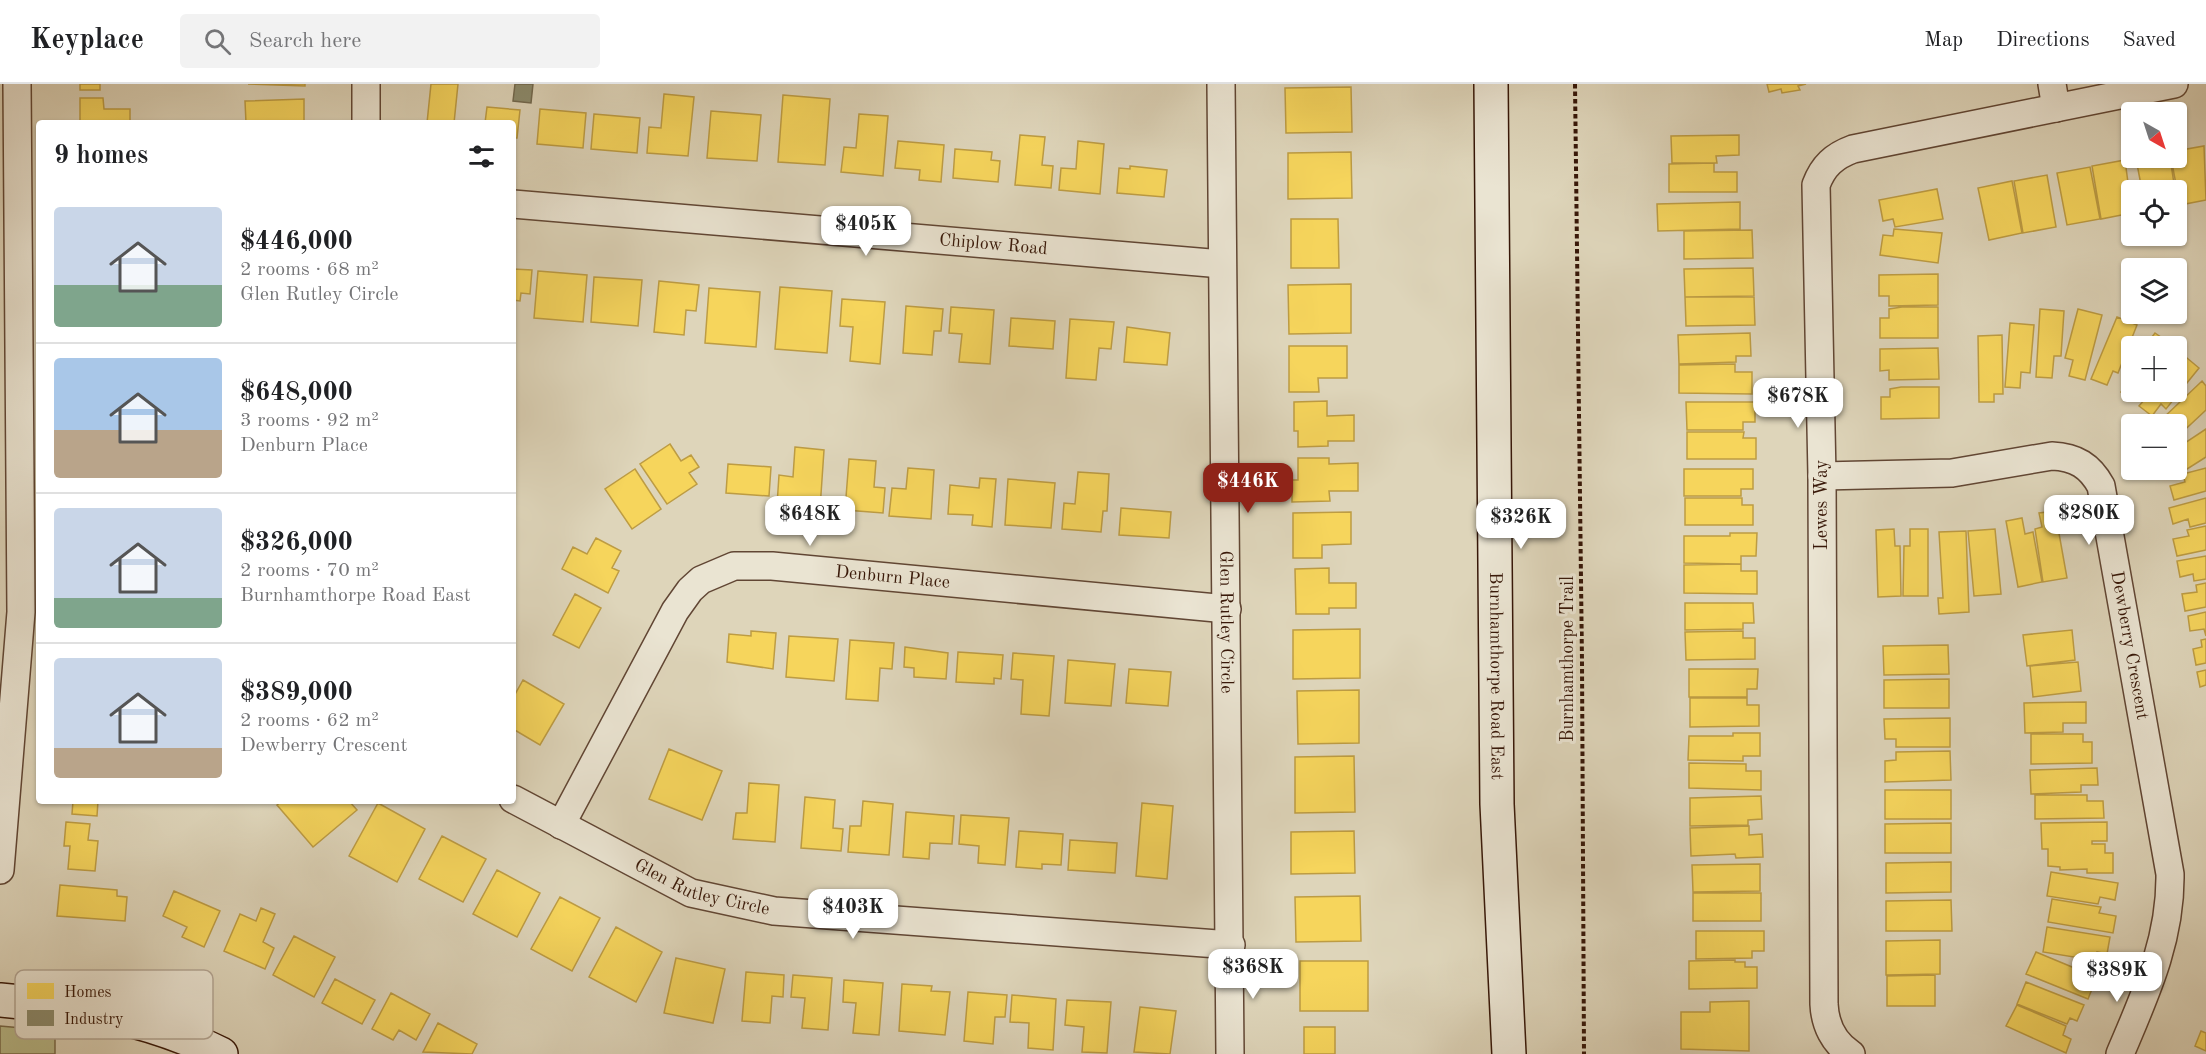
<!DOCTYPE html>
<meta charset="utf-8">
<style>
body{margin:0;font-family:"Old Standard TT",serif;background:#f2f2f2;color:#202124;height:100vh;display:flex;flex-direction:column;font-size:22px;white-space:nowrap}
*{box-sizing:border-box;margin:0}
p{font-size:20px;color:#757577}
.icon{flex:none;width:33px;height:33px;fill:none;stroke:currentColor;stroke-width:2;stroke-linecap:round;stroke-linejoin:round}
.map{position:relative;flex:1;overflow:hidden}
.panel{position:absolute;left:36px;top:36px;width:480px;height:684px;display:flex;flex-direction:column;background:#fff;border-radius:6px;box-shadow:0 2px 4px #0004}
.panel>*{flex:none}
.needle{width:39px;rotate:141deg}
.controls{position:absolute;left:2121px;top:18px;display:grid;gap:12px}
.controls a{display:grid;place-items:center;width:66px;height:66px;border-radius:6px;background:#fff;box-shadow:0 2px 4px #0004;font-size:30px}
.price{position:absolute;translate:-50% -51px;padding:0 14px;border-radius:12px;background:#fff;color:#222;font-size:20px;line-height:39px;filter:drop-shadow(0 2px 3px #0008)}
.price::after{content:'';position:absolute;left:50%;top:36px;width:18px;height:14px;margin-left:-9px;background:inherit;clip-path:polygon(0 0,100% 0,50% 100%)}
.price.on{background:#8f2418;color:#fff}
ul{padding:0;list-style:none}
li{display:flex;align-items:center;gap:18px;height:150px;padding:0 18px}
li+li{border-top:2px solid #e0e0e0}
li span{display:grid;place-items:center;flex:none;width:168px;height:120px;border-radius:6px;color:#555}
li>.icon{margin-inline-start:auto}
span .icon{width:72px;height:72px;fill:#fffc;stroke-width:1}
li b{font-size:26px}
h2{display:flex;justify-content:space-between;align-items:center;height:72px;padding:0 18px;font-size:26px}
header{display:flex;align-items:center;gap:36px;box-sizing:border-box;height:84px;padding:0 30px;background:#fff;border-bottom:2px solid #e0e0e0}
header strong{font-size:28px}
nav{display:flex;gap:33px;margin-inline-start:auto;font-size:21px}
.search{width:420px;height:54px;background:#f2f2f2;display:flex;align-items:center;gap:15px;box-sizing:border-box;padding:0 21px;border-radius:6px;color:#757577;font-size:22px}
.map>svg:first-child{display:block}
</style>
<header>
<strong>Keyplace</strong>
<div class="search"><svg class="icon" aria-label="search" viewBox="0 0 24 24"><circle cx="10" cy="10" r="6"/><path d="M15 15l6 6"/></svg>Search here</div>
<nav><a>Map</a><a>Directions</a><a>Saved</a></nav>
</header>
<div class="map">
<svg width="2206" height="970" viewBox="0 0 2206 970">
<rect width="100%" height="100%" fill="#ded5ba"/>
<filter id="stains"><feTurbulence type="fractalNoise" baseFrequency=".00333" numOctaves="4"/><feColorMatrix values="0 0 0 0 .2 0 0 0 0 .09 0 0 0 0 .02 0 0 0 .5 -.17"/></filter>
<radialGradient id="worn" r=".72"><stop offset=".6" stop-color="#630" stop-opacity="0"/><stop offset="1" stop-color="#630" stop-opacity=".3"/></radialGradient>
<path fill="#b9bb8a" stroke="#786949" stroke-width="1.5" d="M0 942 55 947V970H0Z"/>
<path fill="#f6d55c" stroke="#bd9c43" stroke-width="1.5" d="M80 0H100V6H80Z
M248 0H305V2Z
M431 0H458L454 39H427Z
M1767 0H1806L1798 2 1800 6 1782 9 1781 5 1769 8Z
M1351 3 1352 48 1286 49 1285 4Z
M664 10 694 13 688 72 647 69 649 43 661 44Z
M783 11 830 15 825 81 778 78Z
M80 14H103L104 25H130V39H80Z
M304 15V39H246L245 17Z
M487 23 520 26 517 54H513V39H485Z
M540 25 586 29 583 64 537 60Z
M711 27 761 31 757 77 707 74Z
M594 30 640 34 637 69 591 65Z
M859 30 888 32 883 92 841 88 844 63 856 64Z
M1020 51 1045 53 1042 81 1053 82 1051 104 1015 101Z
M1739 51V71L1716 72 1717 79H1672L1671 52Z
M898 57 944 61 941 98 919 96 920 86 895 84Z
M1078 57 1104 60 1100 110 1059 106 1061 84 1076 85Z
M2204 62 2206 116 2180 121 2171 74H2176V67Z
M955 65 992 68 991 76 1000 77 998 98 953 94Z
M1351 68 1352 114 1288 115V69Z
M2170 74 2175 106H2142L2136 75Z
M2125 76 2132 129 2101 135 2092 82Z
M1714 79V88H1737V108H1669V80Z
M1130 82 1167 86 1164 113 1117 109 1119 84 1130 85Z
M2090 83 2100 135 2067 141 2057 89Z
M2047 91 2056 143 2023 149 2014 97Z
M2012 97 2022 149 1989 156 1978 104Z
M1937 105 1943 135 1895 143 1893 135 1883 137 1879 116Z
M1740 118V145L1658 147 1657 120Z
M1291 135H1338L1339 184H1291Z
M1894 145 1942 149 1938 179 1880 171 1883 151 1893 152Z
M1752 146 1753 174 1684 175V147Z
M1753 184 1754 212 1685 213 1684 185Z
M513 185 532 186 530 210 521 209 520 217 513 216Z
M538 187 587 191 583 238 534 234Z
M1938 190V221L1889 222V212H1879V191Z
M594 193 642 196 638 242 591 238Z
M659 197 699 201 696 227 686 226 684 251 654 248Z
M1351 200V249L1289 250 1288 201Z
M780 203 832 207 827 269 775 265Z
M709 204 760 208 756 263 705 259Z
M1685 213H1754L1755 241 1686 242Z
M842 215 885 218 880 280 850 277 853 243 840 242Z
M906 222 943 225 941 247H934L932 271 903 269Z
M951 223 994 226 990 280 959 278 962 250 949 249Z
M1902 223H1938V254H1880V234H1889V225Z
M2040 225 2064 227 2061 272H2054L2052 294 2036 293Z
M2078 225 2102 231 2085 296 2069 292 2073 276 2065 274Z
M2117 233 2137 241 2118 289 2113 287 2107 301 2091 295Z
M1011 234 1055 237 1053 265 1009 262Z
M1070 235 1114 238 1111 265 1099 264 1096 296 1066 294Z
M2010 239 2034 241 2030 289 2021 288 2020 304 2005 303Z
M1127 243 1170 249 1167 281 1124 278Z
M1750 249 1751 272H1736V278L1679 280 1678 251Z
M2155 249 2174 262H2145Z
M2002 251 2003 310H1994V318H1979L1978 252Z
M1289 262H1347V294H1318L1319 308H1289Z
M1938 264 1939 295 1889 296V286L1880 287V265Z
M2181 269 2199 284 2166 325 2161 320 2152 332 2139 322 2151 308H2176V275Z
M1735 280V288H1752V310L1679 309V281Z
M2132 281V308H2142L2135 317 2121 308 2131 294 2125 291Z
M2202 297 2206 302V326L2176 354V340H2165L2161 336Z
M1901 303H1939V334L1881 335V313H1890V305Z
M1327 317V332L1354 331V357H1328V362L1298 363V347H1294V318Z
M1686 318H1755V338H1743V346H1687Z
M2206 345V373L2184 387 2180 381 2176 383V365Z
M1687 348H1744L1743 354H1756V375H1687Z
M670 360 681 377 691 371 699 383 689 389 697 400 667 420 640 380Z
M795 363 824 366 820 425 777 421 779 391 793 393Z
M1298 374H1329V380L1358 379V407H1329L1330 417 1292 418V396H1298Z
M849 375 876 377 874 403 885 404 883 429 845 426Z
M728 380 771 383 769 412 726 409Z
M908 384 934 386 931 435 889 432 892 404 906 405Z
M2206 384V407L2174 416 2170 402 2185 398 2183 390Z
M635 385 661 425 632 445 605 405Z
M1684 385H1753V405H1741V412H1684Z
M1078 388 1109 390 1107 427H1103L1101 448 1062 445 1064 419 1075 420Z
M980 394 996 395 992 443 972 441 973 431 948 430 950 401 979 404Z
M1008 395 1055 399 1051 444 1005 441Z
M1685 414H1742V421H1753V441H1685Z
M2206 414V439L2190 443 2188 435 2173 440 2169 424Z
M1121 424 1171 428 1169 454 1119 451Z
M2055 427 2067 494 2043 498 2035 445 2042 443 2039 429Z
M1351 428V460L1322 461V474H1293V429Z
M2022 434 2025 450 2033 448 2042 498 2018 503 2006 437Z
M2206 442V466L2177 472 2173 455 2189 452 2187 446Z
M1894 445 1895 462H1900L1901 512 1878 513 1876 446Z
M1910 445H1928V512H1903L1904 462H1910Z
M1995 445 2001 510 1974 512 1968 447Z
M1966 447 1969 528 1939 530 1938 514H1943L1939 448Z
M1730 449H1757L1756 472H1741V480L1684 479V452H1730Z
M596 454 621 467 612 484 619 487 608 509 562 485 573 463 587 470Z
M2206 472V495L2194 497 2193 490 2180 493 2177 477Z
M1741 480V487H1757V510L1684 509V481Z
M1329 484V499H1356V524H1329V530H1296L1295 485Z
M2206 499V523L2185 527 2182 510 2197 508 2196 501Z
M575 510 601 524 579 564 553 551Z
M1685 519H1753L1754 539H1743V545L1685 546Z
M2206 528V552L2204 545 2190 547 2188 532Z
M1360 545V594L1293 595V546Z
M2072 546 2075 576 2027 582 2023 551Z
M751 547 776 549 773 585 727 578 729 550 751 552Z
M1743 547V554H1755V575L1686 576 1685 548Z
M789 552 838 555 834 597 786 593Z
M2206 555V579L2196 581 2193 565 2202 563 2201 556Z
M850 556 894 559 892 585 880 584 878 617 846 615Z
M1948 561 1949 590 1884 591 1883 562Z
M905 563 948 569 946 595 914 593V584L904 583Z
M958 568 1003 571 1001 595 994 594V600L956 598Z
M1013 569 1054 572 1049 632 1021 630 1023 596 1011 595Z
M1068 576 1115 580 1111 622 1065 619Z
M2078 578 2081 607 2033 613 2030 582Z
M1129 585 1171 588 1168 622 1126 619Z
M1689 585H1758L1757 605H1747V613H1689Z
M2206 586V601L2200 603 2197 588Z
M1949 595V624H1884V596Z
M523 596 564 620 540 661 513 645V614Z
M1359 606V659L1298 660 1297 607Z
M1690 614H1747V621H1759V642L1690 643Z
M2086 618V639H2063V648L2025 649 2024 619Z
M1950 634V663H1896V655H1885L1884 635Z
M1733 649H1760V672H1743V677L1688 676 1689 652H1733Z
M2031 650H2083V658H2092V679L2031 680Z
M669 665 722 687 702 736 649 715Z
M1950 667 1951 696 1885 698V677L1896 676V668Z
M1354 672 1355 728 1295 729V673Z
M1689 679 1746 680V687H1761V706L1689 704Z
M2097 684 2098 701H2081V708L2031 710 2030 686Z
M749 699 779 701 775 758 733 755 736 729H747Z
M1885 706H1951V735H1885Z
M2035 711H2087V717H2103L2104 734 2035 735Z
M1761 712 1762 735 1748 736V741L1690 742V714Z
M805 713 835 716 833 744 843 745 841 767 801 764Z
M73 717H98L97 732 72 730Z
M282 717H349L357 726 313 763 277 721Z
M863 717 893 720 889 771 848 768 850 742H861Z
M378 719 425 745 397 798 349 772Z
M1142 719 1173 722 1167 795 1136 792Z
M906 728 954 732 952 760 930 759 929 775 903 773Z
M961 731 1009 734 1005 781 978 779 979 762 959 760Z
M66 738 90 740 88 756 98 757 95 787 68 785 70 762H64Z
M2107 738V757H2092V760H2105V769H2113V789H2087V785L2060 786V783L2048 782V765H2042L2041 739Z
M1951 739V769H1885V740Z
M1749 742V751L1762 750 1763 773 1736 774 1735 770 1691 772 1690 744Z
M1019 747 1063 750 1061 781 1042 780V785L1016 783Z
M1354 747 1355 789 1291 790V748Z
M442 752 486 775 463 818 419 795Z
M1070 756 1117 759 1115 789 1068 786Z
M1951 778V808L1886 809V779Z
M1760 780V807L1693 808 1692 781Z
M497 786 540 809 517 853 473 830Z
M2051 788 2118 799 2115 816 2100 813 2098 820 2047 812Z
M60 801 117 806V812L127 813 125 837 57 832Z
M174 807 220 827 204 863 182 853 187 843 163 832Z
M1693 809H1761V837H1693Z
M1360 812 1361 857 1296 858 1295 813Z
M560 813 600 834 572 887 531 865Z
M2052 815 2101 823 2099 829 2116 832 2113 849 2048 838Z
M1951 816 1952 847H1886V817Z
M261 824 275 830 263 858 274 864 265 885 224 867 240 830 256 837Z
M616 843 662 868 636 918 589 893Z
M2047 843 2110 853 2107 870 2097 868 2096 874 2092 876 2043 868Z
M1696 847H1764V867H1752V874L1696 875Z
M294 852 335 873 314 913 273 891Z
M1940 856V890L1886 891V857Z
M2036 868 2084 888 2081 895 2094 900 2088 915 2026 890Z
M676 874 725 885 713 939 664 929Z
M1735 876V878H1745V883H1757V904L1689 905V877Z
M1300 877H1368V927H1300Z
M746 888 784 891 783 913 772 912 770 939 742 937Z
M793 891 832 894 828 946 802 944 805 914 791 913Z
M1935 891V922H1887V892Z
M335 895 375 916 362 940 322 919Z
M844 896 883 899 879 951 853 949 856 919 843 918Z
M2026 898 2084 921 2077 937 2070 934 2067 940 2017 920Z
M902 900 932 902 931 907 950 908 945 951 899 947Z
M968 908 1007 911 1005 933H995L993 960 964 957Z
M391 909 430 930 416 956 399 946 393 956 372 945Z
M1012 911 1056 915 1053 966 1028 964 1029 939 1010 938Z
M1067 916 1111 918 1107 969 1082 968 1084 943 1065 941Z
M1749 917V967L1681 965V928H1710V918Z
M2017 921 2066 942 2063 951 2071 955 2066 969 2006 942Z
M1140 923 1176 927 1170 970 1134 968Z
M438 939 477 960 472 970 423 968Z
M1304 943H1335V970H1304Z
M2201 947 2206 949V967L2195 962Z"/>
<path fill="#8c8c6e" stroke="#72694f" stroke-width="1.5" d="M515 0H533L531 19 513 17Z"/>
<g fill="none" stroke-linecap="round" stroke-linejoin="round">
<g stroke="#614634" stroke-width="30">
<g id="street">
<path d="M366 0V39"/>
<path id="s1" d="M1221 0 1230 970"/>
<path d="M2052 0 2056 24"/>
<path id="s2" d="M513 120 1222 180"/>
<path id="s3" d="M1822 392 1952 389 2052 372C2076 373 2090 382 2101 402L2170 790C2171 856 2145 911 2120 970"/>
<path id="s4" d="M513 715 691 809 774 827 1231 861"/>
<path id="s5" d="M561 741 675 527 690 506 701 496 734 482H772L1227 525"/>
<path d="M0 786 21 528 17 0"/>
<path d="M1851 970C1834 959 1825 941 1824 920L1822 392 1816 101C1823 82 1834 72 1853 65L2174 0"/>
</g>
</g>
<g stroke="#371708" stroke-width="36">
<g id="secondary">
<path id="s6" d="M1491 0 1497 720 1509 970"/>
<path d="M0 916C81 924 147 933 221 970"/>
</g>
</g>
<path stroke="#371708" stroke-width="4" stroke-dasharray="4.5 3" stroke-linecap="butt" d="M1575 0 1582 578 1584 970"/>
<use href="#street" stroke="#eae4d2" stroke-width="27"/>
<use href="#secondary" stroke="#eae4d2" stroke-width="33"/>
</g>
<g text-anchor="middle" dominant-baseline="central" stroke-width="6" stroke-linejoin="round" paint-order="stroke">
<g font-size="18" fill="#371708" stroke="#eae4d2">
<text stroke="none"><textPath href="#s2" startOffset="482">Chiplow Road</textPath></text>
<text transform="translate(1822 421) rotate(-90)">Lewes Way</text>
<text stroke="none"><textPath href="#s5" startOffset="478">Denburn Place</textPath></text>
<text stroke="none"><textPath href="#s1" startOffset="538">Glen Rutley Circle</textPath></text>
<text stroke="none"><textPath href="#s3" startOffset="454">Dewberry Crescent</textPath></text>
<text transform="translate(1568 575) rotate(-90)">Burnhamthorpe Trail</text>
<text stroke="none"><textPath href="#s6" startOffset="592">Burnhamthorpe Road East</textPath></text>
<text stroke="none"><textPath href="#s4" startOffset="210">Glen Rutley Circle</textPath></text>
</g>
</g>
<rect x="15" y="886" width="198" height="69" rx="9" fill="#eae4d2" stroke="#b4a695" stroke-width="1.5"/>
<rect x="27" y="899" width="27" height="16" fill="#f6d55c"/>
<rect x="27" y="926" width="27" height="16" fill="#8c8c6e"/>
<g font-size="16" fill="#371708">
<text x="64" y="913">Homes</text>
<text x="64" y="940">Industry</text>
</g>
<rect width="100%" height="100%" filter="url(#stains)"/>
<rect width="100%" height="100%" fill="url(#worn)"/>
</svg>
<div class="controls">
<a><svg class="needle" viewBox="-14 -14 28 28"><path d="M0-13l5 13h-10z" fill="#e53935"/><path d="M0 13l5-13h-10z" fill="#757577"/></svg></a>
<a><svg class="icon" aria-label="locate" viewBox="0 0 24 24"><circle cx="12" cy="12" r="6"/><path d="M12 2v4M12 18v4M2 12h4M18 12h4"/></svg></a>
<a><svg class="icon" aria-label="layers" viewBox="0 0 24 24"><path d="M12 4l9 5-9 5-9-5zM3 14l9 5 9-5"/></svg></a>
<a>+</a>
<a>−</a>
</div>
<b class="price" style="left:866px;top:173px">$405K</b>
<b class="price" style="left:1798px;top:345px">$678K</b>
<b class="price on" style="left:1248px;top:430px">$446K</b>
<b class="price" style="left:2089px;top:462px">$280K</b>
<b class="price" style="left:810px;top:463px">$648K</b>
<b class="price" style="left:1521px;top:466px">$326K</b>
<b class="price" style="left:853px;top:856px">$403K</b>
<b class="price" style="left:1253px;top:916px">$368K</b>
<b class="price" style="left:2117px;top:919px">$389K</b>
<section class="panel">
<h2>9 homes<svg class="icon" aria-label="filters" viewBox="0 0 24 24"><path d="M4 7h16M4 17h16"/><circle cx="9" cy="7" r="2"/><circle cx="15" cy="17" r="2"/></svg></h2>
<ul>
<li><span style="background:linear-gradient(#c9d6e8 65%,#7fa58c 0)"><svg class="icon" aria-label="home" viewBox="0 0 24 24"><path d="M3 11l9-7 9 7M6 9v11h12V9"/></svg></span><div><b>$446,000</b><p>2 rooms · 68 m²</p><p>Glen Rutley Circle</p></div></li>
<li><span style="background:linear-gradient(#a9c7e8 60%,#b9a48a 0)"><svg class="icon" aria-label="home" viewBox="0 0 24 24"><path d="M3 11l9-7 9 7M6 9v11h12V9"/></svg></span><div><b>$648,000</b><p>3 rooms · 92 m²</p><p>Denburn Place</p></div></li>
<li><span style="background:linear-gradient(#c9d6e8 75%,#7fa58c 0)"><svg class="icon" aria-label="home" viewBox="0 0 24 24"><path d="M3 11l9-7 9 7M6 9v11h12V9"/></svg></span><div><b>$326,000</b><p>2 rooms · 70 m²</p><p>Burnhamthorpe Road East</p></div></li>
<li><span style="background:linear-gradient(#c9d6e8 75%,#b9a48a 0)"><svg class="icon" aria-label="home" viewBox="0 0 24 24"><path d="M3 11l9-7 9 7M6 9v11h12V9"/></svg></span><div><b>$389,000</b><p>2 rooms · 62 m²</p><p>Dewberry Crescent</p></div></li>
</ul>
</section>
</div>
